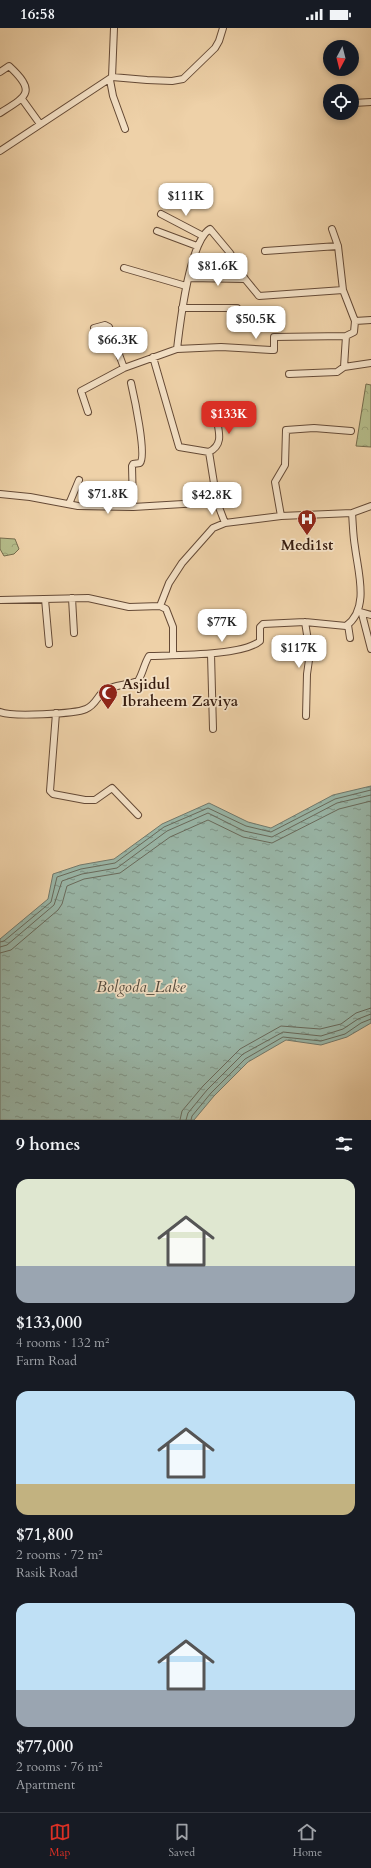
<!DOCTYPE html>
<meta charset="utf-8">
<style>
body{margin:0;font-family:Cardo,serif;background:#20242c;color:#f1f3f6;height:100vh;display:flex;flex-direction:column;font-size:15px;white-space:nowrap}
*{box-sizing:border-box;margin:0}
p{font-size:13px;color:#9ea1a6}
.icon{flex:none;width:22px;height:22px;fill:none;stroke:currentColor;stroke-width:2;stroke-linecap:round;stroke-linejoin:round}
.map{position:relative;height:1092px;overflow:hidden}
.drawer{display:flex;flex-direction:column;background:#171b24;flex:1}
.drawer>*{flex:none}
.needle{width:26px;rotate:187deg}
.tools{position:absolute;left:323px;top:12px;display:grid;gap:8px}
.tools a{display:grid;place-items:center;width:36px;height:36px;border-radius:50%;background:#171b24;box-shadow:0 2px 6px #0003;font-size:20px}
.price{position:absolute;translate:-50% -34px;padding:0 9px;border-radius:8px;background:#fff;color:#222;font-size:13px;line-height:26px;filter:drop-shadow(0 1px 2px #0008)}
.price::after{content:'';position:absolute;left:50%;top:24px;width:12px;height:9px;margin-left:-6px;background:inherit;clip-path:polygon(0 0,100% 0,50% 100%)}
.price.active{background:#d93025;color:#fff}
ul{padding:0;list-style:none}
li{display:grid;align-content:center;gap:8px;height:212px;padding:0 16px}
li span{display:grid;place-items:center;height:124px;border-radius:12px;color:#555}
li>.icon{margin-inline-start:auto}
span .icon{width:72px;height:72px;fill:#fffc;stroke-width:1}
li b{font-size:17px}
h2{display:flex;justify-content:space-between;align-items:center;height:48px;padding:0 16px;font-size:17px}
.status{display:flex;justify-content:space-between;align-items:center;height:28px;padding:0 20px;background:#171b24;direction:ltr}
.status svg{height:11px;fill:currentColor}
.menu{display:flex;justify-content:space-around;align-items:center;height:56px;border-top:1px solid #363941;background:#171b24;font-size:11px;color:#9ea1a6}
.menu a{display:grid;justify-items:center;gap:2px}
.menu .active{color:#d93025}
.map>svg:first-child{display:block}
</style>
<div class="status"><b>16:58</b><svg viewBox="0 0 49 12"><path d="M0 12V9h3v3zM5 12V6h3v6zM10 12V3h3v9zM15 12V0h3v12zM26 1h20v11H26zM47 4h2v5h-2z"/></svg></div>
<div class="map">
<svg width="371" height="1092" viewBox="0 0 371 1092">
<defs>
<pattern id="park-crowns" width="20" height="18" patternUnits="userSpaceOnUse"><rect width="20" height="18" fill="#b5bc8a"/><path d="M2 6a3 3 0 1 1 6 0M12 15a3 3 0 1 1 6 0" fill="none" stroke="#9ca176"/></pattern>
<pattern id="water-ripples" width="26" height="14" patternUnits="userSpaceOnUse"><rect width="26" height="14" fill="#99b7a9"/><path d="M2 4q2-2 4 0t4 0M15 11q2-2 4 0t4 0" fill="none" stroke="#7e9488"/></pattern>
</defs>
<rect width="100%" height="100%" fill="#eed1a8"/>
<filter id="stains"><feTurbulence type="fractalNoise" baseFrequency=".005" numOctaves="4"/><feColorMatrix values="0 0 0 0 .2 0 0 0 0 .09 0 0 0 0 .02 0 0 0 .5 -.17"/></filter>
<radialGradient id="worn" r=".72"><stop offset=".6" stop-color="#630" stop-opacity="0"/><stop offset="1" stop-color="#630" stop-opacity=".3"/></radialGradient>
<path fill="url(#park-crowns)" stroke="#766c4d" d="M366 356 371 357V419L356 418Z
M0 510 15 511 19 521 14 526 4 528 0 521Z"/>
<path fill="url(#water-ripples)" stroke="#72796c" d="M371 758V995L347 1009 321 1017 286 1012 248 1034 214 1068 194 1092H0V911L48 871 53 846 80 837 114 831 162 796 209 775 248 794 271 800 333 767Z"/>
<g fill="none" stroke-linecap="round" stroke-linejoin="round">
<path stroke="#686a5c" stroke-width="1" d="M0 914 4 913 51 874 57 849 81 841 115 835 164 799 208 780 246 798 271 804 335 771 371 762
M0 919 7 917 54 877 62 853 82 846 117 840 167 803 208 785 244 803 272 809 337 775 371 767
M0 925 11 922 58 882 62 876 67 858 84 851 120 845 170 809 208 792 243 809 272 815 339 781 371 773
M180 1092 182 1083 203 1058 240 1021 281 998 320 1001 341 996 356 985 371 980
M186 1092 188 1085 207 1062 243 1026 283 1004 321 1008 343 1001 358 991 371 986
M191 1092 192 1088 211 1065 245 1031 283 1009 321 1013 345 1006 361 995 371 991"/>
<g stroke="#654a36" stroke-width="8">
<path id="minor" d="M0 44 9 38C37 64 27 68 0 85
M112 49 114 0
M110 52 113 68 125 101
M22 71 40 96
M354 75 371 74
M0 123 112 49 147 52 172 53 183 51 215 20 219 13 223 0
M161 186 203 208
M332 201 338 218 343 262 355 293
M157 203 197 218
M265 223 338 218
M124 240 186 258
M189 250 245 251
M182 280H237
M94 300 105 297 109 299 124 340
M177 321C180 296 189 214 210 201L230 225 245 251 259 268 343 262
M153 329 179 419 209 424 217 474 225 495
M344 339 346 308
M289 346 337 344 344 339 371 335
M131 355C134 368 147 428 140 435L133 436 132 438 133 479
M88 384 81 363 124 340 177 321 221 319 271 322H274V309L346 308 354 304 355 293 371 292
M209 424C225 416 218 402 216 387L242 382
M0 466 30 469 78 478 133 479 217 474
M69 476 79 452
M281 488 275 454 285 437 286 402 314 400 351 403
M72 570 74 605
M45 571 49 616
M0 572 88 570 129 579 160 578 169 555 182 535 213 500 225 495 281 488 352 485 371 478
M160 578 166 581 173 599V627
M360 584 371 587
M362 586 371 621
M305 594 310 625 307 646 306 688
M348 597 350 610
M211 626 213 701
M0 684C11 689 75 686 86 681 96 677 97 668 105 662 114 657 128 657 138 653 143 645 144 636 149 628 174 627 243 628 260 613V599L263 596 305 594 346 598C370 581 358 544 355 519 353 508 353 497 352 485
M56 685 50 763 53 766 85 772H95L112 760 138 787"/>
</g>
<use href="#minor" stroke="#f4e1c6" stroke-width="6"/>
</g>
<defs>
<g id="hospital-pin" transform="scale(1)"><path d="M0 17L-7.5 6A9.5 9.5 0 1 1 7.5 6Z" fill="#8f2418" stroke="#f4e1c6"/><path d="M-5-5h3v3.5h4V-5h3V5h-3V1.5h-4V5h-3Z" fill="#fff"/></g>
<g id="mosque-pin" transform="scale(1)"><path d="M0 17L-7.5 6A9.5 9.5 0 1 1 7.5 6Z" fill="#8f2418" stroke="#f4e1c6"/><path d="M3.5-4.9A6 6 0 1 0 3.5 4.9A5 5 0 1 1 3.5-4.9Z" fill="#fff"/></g>
</defs>
<g fill-rule="evenodd">
<use href="#hospital-pin" x="307" y="491"/>
<use href="#mosque-pin" x="108" y="665"/>
</g>
<g text-anchor="middle" dominant-baseline="central" stroke-width="3.5" stroke-linejoin="round" paint-order="stroke">
<g font-size="15" font-weight="bold" fill="#371d10" stroke="#f4e1c6">
<text x="307" y="517">Medi1st</text>
<text x="122" y="656" text-anchor="start">Asjidul<tspan x="122" dy="17">Ibraheem Zaviya</tspan></text>
</g>
<g font-size="16" font-style="italic" fill="#544b3e" stroke="#f4e1c6">
<text x="141" y="959">Bolgoda_Lake</text>
</g>
</g>
<rect width="100%" height="100%" filter="url(#stains)"/>
<rect width="100%" height="100%" fill="url(#worn)"/>
</svg>
<div class="tools">
<a><svg class="needle" viewBox="-14 -14 28 28"><path d="M0-13l5 13h-10z" fill="#e53935"/><path d="M0 13l5-13h-10z" fill="#9ea1a6"/></svg></a>
<a><svg class="icon" aria-label="locate" viewBox="0 0 24 24"><circle cx="12" cy="12" r="6"/><path d="M12 2v4M12 18v4M2 12h4M18 12h4"/></svg></a>
</div>
<b class="price" style="left:186px;top:189px">$111K</b>
<b class="price" style="left:218px;top:259px">$81.6K</b>
<b class="price" style="left:256px;top:312px">$50.5K</b>
<b class="price" style="left:118px;top:333px">$66.3K</b>
<b class="price active" style="left:229px;top:407px">$133K</b>
<b class="price" style="left:108px;top:487px">$71.8K</b>
<b class="price" style="left:212px;top:488px">$42.8K</b>
<b class="price" style="left:222px;top:615px">$77K</b>
<b class="price" style="left:299px;top:641px">$117K</b>
</div>
<section class="drawer">
<h2>9 homes<svg class="icon" aria-label="filters" viewBox="0 0 24 24"><path d="M4 7h16M4 17h16"/><circle cx="9" cy="7" r="2"/><circle cx="15" cy="17" r="2"/></svg></h2>
<ul>
<li><span style="background:linear-gradient(#dfe7d0 70%,#9aa5b1 0)"><svg class="icon" aria-label="home" viewBox="0 0 24 24"><path d="M3 11l9-7 9 7M6 9v11h12V9"/></svg></span><div><b>$133,000</b><p>4 rooms · 132 m²</p><p>Farm Road</p></div></li>
<li><span style="background:linear-gradient(#bfe0f5 75%,#c2b280 0)"><svg class="icon" aria-label="home" viewBox="0 0 24 24"><path d="M3 11l9-7 9 7M6 9v11h12V9"/></svg></span><div><b>$71,800</b><p>2 rooms · 72 m²</p><p>Rasik Road</p></div></li>
<li><span style="background:linear-gradient(#bfe0f5 70%,#9aa5b1 0)"><svg class="icon" aria-label="home" viewBox="0 0 24 24"><path d="M3 11l9-7 9 7M6 9v11h12V9"/></svg></span><div><b>$77,000</b><p>2 rooms · 76 m²</p><p>Apartment</p></div></li>
</ul>
</section>
<nav class="menu">
<a class="active"><svg class="icon" aria-label="map" viewBox="0 0 24 24"><path d="M3 6l6-2 6 2 6-2v14l-6 2-6-2-6 2zM9 4v14M15 6v14"/></svg>Map</a>
<a><svg class="icon" aria-label="saved" viewBox="0 0 24 24"><path d="M7 4h10v16l-5-4-5 4z"/></svg>Saved</a>
<a><svg class="icon" aria-label="home" viewBox="0 0 24 24"><path d="M3 11l9-7 9 7M6 9v11h12V9"/></svg>Home</a>
</nav>
